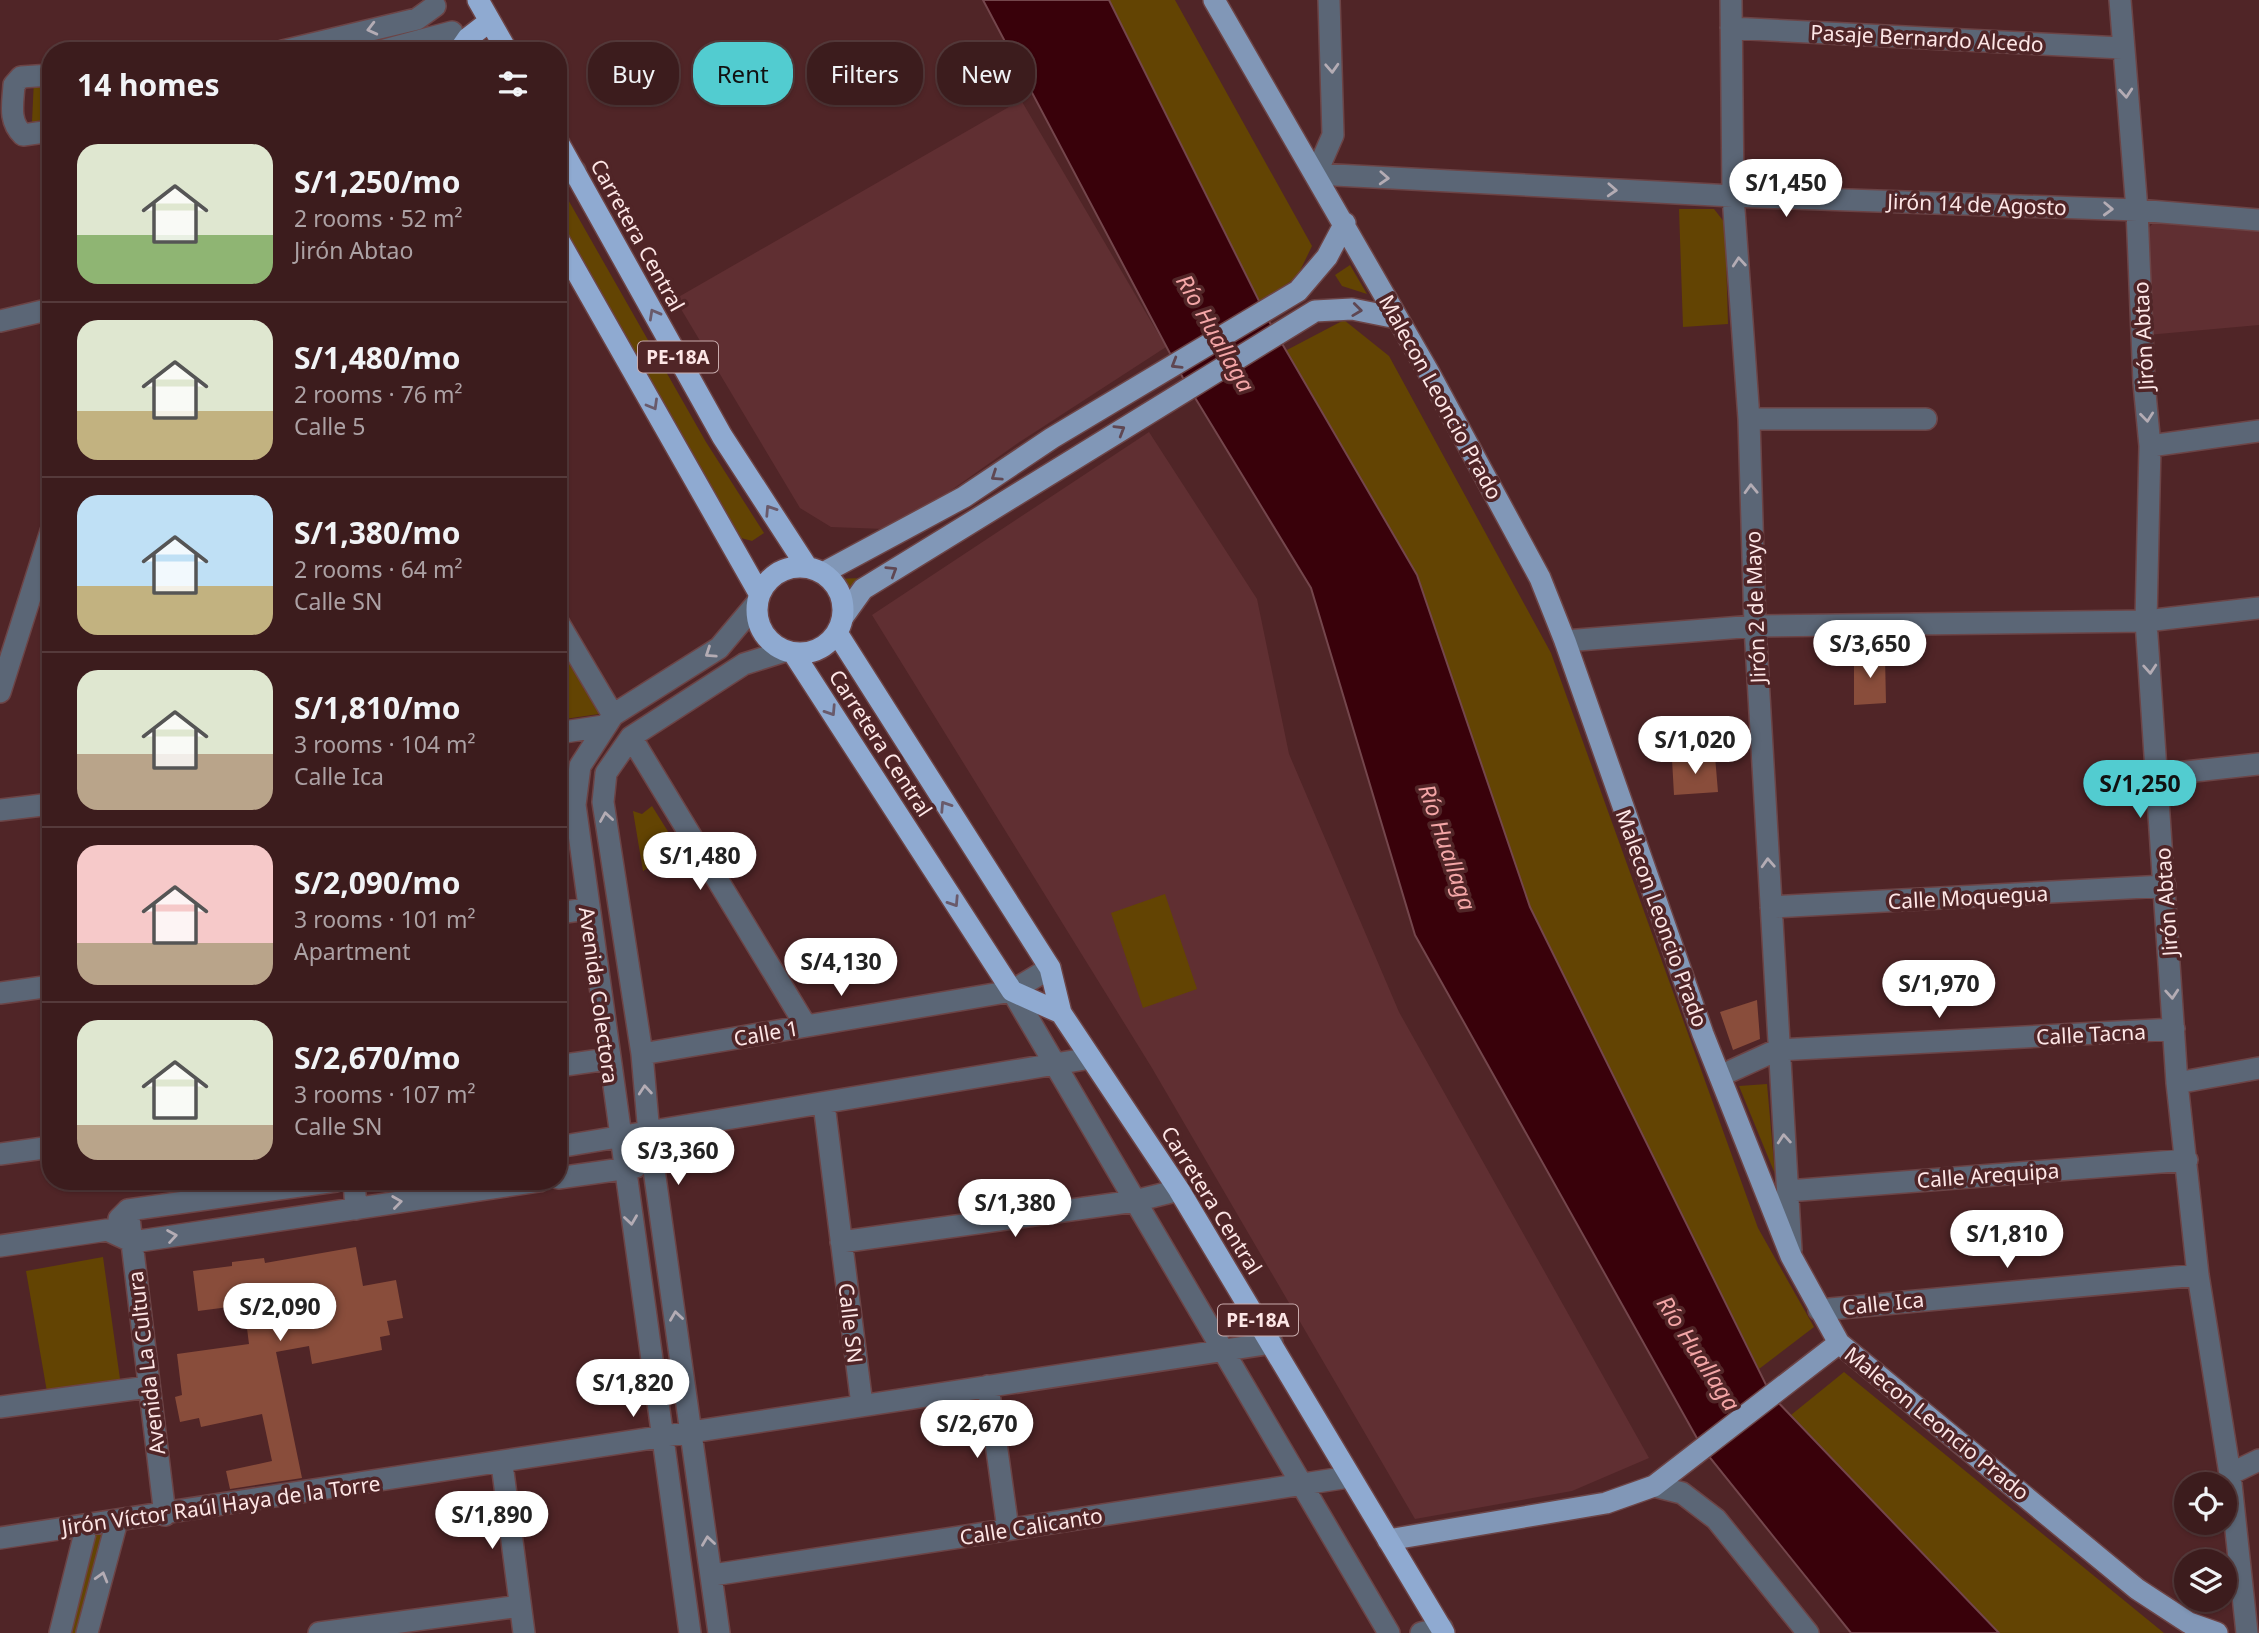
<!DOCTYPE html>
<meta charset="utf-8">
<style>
body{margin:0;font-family:"Noto Sans",sans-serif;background:#432526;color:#f1f3f6;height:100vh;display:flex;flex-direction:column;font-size:26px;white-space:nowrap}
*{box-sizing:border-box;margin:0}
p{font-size:23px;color:#aca1a4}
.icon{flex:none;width:38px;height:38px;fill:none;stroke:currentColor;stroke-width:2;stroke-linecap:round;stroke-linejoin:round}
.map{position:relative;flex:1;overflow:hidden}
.details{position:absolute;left:42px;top:42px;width:525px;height:1148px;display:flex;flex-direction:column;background:#3c1c1d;border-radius:28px;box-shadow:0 2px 5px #0004,0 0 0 2px #553a3b}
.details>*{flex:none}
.banner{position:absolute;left:588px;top:42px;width:665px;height:63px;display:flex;gap:14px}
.tools{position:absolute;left:2174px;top:1472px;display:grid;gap:14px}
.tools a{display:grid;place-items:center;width:63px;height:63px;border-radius:50%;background:#3c1c1d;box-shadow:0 2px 5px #0004,0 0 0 2px #553a3b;font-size:35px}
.price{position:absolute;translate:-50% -60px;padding:0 16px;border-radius:24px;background:#fff;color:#222;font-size:23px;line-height:46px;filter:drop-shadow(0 2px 4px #0008)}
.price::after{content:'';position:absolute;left:50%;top:42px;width:21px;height:16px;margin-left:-10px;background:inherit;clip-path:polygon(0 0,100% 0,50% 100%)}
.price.active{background:#52ccd0;color:#111}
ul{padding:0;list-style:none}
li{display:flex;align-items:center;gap:21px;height:175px;padding:0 35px}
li+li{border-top:2px solid #553a3b}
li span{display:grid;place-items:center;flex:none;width:196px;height:140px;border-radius:21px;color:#555}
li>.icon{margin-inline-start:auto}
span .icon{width:84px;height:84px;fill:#fffc;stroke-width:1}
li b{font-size:30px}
h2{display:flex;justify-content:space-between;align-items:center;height:84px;padding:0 35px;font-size:30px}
.chip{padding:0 24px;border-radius:28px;background:#3c1c1d;box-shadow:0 2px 5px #0004,0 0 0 2px #553a3b;font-size:24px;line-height:63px}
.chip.active{background:#52ccd0;color:#111}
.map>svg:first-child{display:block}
</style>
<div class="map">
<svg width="2259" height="1633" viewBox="0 0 2259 1633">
<rect width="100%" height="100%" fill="#502527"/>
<path fill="#602f32" d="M1021 100 1166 347 1018 443 929 506 884 529 831 527 800 508 675 299Z
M2156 220 2259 229V325L2147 335 2144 233Z
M1149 432 1257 599 1289 754 1399 1012 1649 1458 1572 1491 1415 1519 1152 1068 872 615Z"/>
<path fill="#634403" d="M1109 0H1175L1312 246 1297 277 1260 302Z
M34 79 51 80V118L32 122Z
M566 196 706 442 764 533 752 541 741 538 733 525 563 225 560 210Z
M1679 209H1714L1725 223 1728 324 1683 327Z
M1350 265 1367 294 1342 286 1335 275Z
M1344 320 1389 356 1551 653 1758 1228 1814 1327 1759 1369 1530 907 1417 575 1285 351Z
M864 578 846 605 844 592 833 579Z
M558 645 599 714 558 720Z
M652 806 679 849 643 871 633 811 642 814Z
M1165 894 1197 989 1143 1008 1111 913Z
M1767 1084 1775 1174 1739 1086Z
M103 1257 120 1379 47 1392 26 1271Z
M1844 1372 2164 1633H1999L1791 1415Z
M115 1528 85 1633H55L83 1532Z"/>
<path fill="#39010a" stroke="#74464c" stroke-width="2" d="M983 0H1109L1270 323 1417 575 1530 907 1771 1395 1999 1633H1851L1703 1449 1415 935 1311 588 1183 378Z"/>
<path fill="#894d3b" d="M1854 655 1885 656 1886 703 1854 705Z
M1715 756 1718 792 1674 795 1672 759Z
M1757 1000 1760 1039 1733 1050 1720 1012Z
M356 1247 363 1286 396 1280 403 1318 387 1321 390 1335 380 1337 382 1350 312 1364 309 1346 276 1352 302 1478 230 1489 226 1471 272 1461 262 1414 201 1427 199 1418 180 1422 175 1397 182 1395 177 1354 249 1344 244 1305 198 1311 193 1271 232 1266V1262L264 1258 265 1263Z"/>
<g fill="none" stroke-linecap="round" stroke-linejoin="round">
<g stroke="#6c4446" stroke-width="24">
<path id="minor" d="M1329 0 1333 135 1316 174 1733 196 2137 210 2259 220
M1731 0 1733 196 1749 419 1755 626 1791 1250
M2120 0 2137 210 2144 383 2150 446 2146 621 2177 1083 2198 1275 2230 1474 2247 1633
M1731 28 2122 48
M283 51 417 19 435 6
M381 51 452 32
M14 85C13 103 8 121 23 135L51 131
M14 85 21 77 51 75
M558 179 575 171
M0 321 51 309
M1749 419H1926
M2150 446 2259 431
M558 622 613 715
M1565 641 1755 626 2146 621 2259 608
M0 692 51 531
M558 733 604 726
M631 737 806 1026
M2158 775 2259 764
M0 810 51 804
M1771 907 2165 886
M558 913 587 909
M1012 991 1389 1633
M0 993 51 986
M642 1054 1012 991 1050 968
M558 1066 608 1059
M1720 1076 1777 1050 2174 1029
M2177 1083 2259 1068
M824 1104 862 1405
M558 1147 1091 1058
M0 1154 51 1147
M558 1178 636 1167
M354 1181 356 1209
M1788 1191 2187 1160
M128 1210 165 1515
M119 1219 128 1210 336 1181
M841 1242 1135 1201 1179 1190
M0 1246 107 1230 133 1242 539 1181
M1819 1310 2198 1275
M988 1386 1008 1529
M0 1407 148 1387
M502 1464 524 1633
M2230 1474 2259 1460
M1654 1486 1682 1493 1716 1519 1808 1633
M0 1538 1272 1343
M713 1575 1349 1477
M60 1633 87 1525
M87 1633 117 1521
M319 1633 520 1606
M690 1633 575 805 580 766 613 715 719 648 756 604
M719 1633 649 1134 642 1054 603 802 606 773 631 737 744 664 785 651
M1421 1633 1442 1628"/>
</g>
<g stroke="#6c4446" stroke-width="24">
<path id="major" d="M1214 0 1428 371 1540 578 1565 641 1703 1034 1791 1256 1839 1343 2137 1589 2189 1623 2217 1633
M823 573 964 497 1052 438 1298 291 1327 257 1345 223
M843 617 863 589 1315 311 1352 309 1397 318
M1388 1540 1606 1503 1654 1486 1839 1343"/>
</g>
<g stroke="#6c4446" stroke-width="24">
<path id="highway" d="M478 0 507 51
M459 51 468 38 490 21
M558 142 722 436 807 567
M558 239 759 593
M757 610a43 43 0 1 1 86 0a43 43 0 1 1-86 0Z
M837 633 1050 968 1061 1013 1179 1190 1444 1633
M794 654 1012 991 1061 1013"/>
</g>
<use href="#minor" stroke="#5b6676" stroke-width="21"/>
<use href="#major" stroke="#8197b7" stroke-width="21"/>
<use href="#highway" stroke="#8faad1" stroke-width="21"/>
</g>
<defs><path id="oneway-chevron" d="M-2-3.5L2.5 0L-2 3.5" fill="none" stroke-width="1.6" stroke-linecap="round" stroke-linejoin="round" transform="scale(1.75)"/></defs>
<g stroke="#b4acb4">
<use href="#oneway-chevron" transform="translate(372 29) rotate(166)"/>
<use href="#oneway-chevron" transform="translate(1332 68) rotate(87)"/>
<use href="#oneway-chevron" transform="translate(2126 93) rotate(85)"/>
<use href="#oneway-chevron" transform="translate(1384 178) rotate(3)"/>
<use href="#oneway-chevron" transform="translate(1612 190) rotate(3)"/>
<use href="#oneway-chevron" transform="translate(2108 209) rotate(2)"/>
<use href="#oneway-chevron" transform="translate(1739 262) rotate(-95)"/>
<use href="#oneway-chevron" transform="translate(2147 417) rotate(84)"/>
<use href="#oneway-chevron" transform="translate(1751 489) rotate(-92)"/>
<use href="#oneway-chevron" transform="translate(710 653) rotate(146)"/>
<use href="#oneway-chevron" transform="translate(2150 669) rotate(86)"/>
<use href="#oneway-chevron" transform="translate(606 817) rotate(-99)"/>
<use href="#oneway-chevron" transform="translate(1768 863) rotate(-93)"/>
<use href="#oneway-chevron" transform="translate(2172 994) rotate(86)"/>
<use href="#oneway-chevron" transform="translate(645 1090) rotate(-95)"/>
<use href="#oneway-chevron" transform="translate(1784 1139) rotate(-94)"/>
<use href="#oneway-chevron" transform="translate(397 1202) rotate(-8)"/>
<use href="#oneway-chevron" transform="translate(631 1220) rotate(82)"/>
<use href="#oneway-chevron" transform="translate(172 1236) rotate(-9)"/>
<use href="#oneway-chevron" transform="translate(676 1316) rotate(-98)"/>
<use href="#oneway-chevron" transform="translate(708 1541) rotate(-98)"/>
<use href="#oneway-chevron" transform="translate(102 1577) rotate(-74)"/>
</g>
<g stroke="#5f4752">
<use href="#oneway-chevron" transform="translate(1357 310) rotate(7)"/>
<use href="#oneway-chevron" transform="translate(1176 364) rotate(149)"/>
<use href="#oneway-chevron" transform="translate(1120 430) rotate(-31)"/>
<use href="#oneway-chevron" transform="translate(996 476) rotate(146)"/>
<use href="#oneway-chevron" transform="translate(892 571) rotate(-32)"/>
</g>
<g stroke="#695a6b">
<use href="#oneway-chevron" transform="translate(654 314) rotate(-119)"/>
<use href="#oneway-chevron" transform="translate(653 405) rotate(60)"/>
<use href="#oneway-chevron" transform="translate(770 510) rotate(-123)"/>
<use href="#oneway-chevron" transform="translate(831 711) rotate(57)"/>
<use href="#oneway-chevron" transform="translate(945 806) rotate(-123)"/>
<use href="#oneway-chevron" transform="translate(954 902) rotate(57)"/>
</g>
<g text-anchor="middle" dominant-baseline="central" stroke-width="7" stroke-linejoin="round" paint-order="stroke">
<g fill="#502527" stroke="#c9acad" stroke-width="2">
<rect x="638" y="341.5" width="80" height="31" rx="5"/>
<rect x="1218" y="1304.5" width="80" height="31" rx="5"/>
</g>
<g font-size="19" font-weight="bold" fill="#fde6e6">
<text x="678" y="357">PE-18A</text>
<text x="1258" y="1320">PE-18A</text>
</g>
<g font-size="21" fill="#fde6e6" stroke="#502527">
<text transform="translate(1927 38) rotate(3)">Pasaje Bernardo Alcedo</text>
<text transform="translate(1977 204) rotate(2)">Jirón 14 de Agosto</text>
<text transform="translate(638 235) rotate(61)">Carretera Central</text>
<text transform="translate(2143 336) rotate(-93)">Jirón Abtao</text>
<text transform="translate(1441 397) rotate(61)">Malecon Leoncio Prado</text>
<text transform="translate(1755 607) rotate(-92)">Jirón 2 de Mayo</text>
<text transform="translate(881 743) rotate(57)">Carretera Central</text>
<text transform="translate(1968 897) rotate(-3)">Calle Moquegua</text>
<text transform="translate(2166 902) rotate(-94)">Jirón Abtao</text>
<text transform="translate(1662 918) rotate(70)">Malecon Leoncio Prado</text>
<text transform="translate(599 995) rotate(82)">Avenida Colectora</text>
<text transform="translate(766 1033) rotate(-10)">Calle 1</text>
<text transform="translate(2091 1034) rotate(-3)">Calle Tacna</text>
<text transform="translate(1988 1175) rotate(-4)">Calle Arequipa</text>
<text transform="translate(1212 1200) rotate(58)">Carretera Central</text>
<text transform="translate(1883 1303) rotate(-6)">Calle Ica</text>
<text transform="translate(851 1323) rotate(83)">Calle SN</text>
<text transform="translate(146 1363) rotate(-97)">Avenida La Cultura</text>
<text transform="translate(1937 1423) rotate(39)">Malecon Leoncio Prado</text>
<text transform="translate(221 1505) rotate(-8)">Jirón Víctor Raúl Haya de la Torre</text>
<text transform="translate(1031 1526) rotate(-9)">Calle Calicanto</text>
</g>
<g font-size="23" font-style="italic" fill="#f4a6a7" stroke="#502527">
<text transform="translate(1216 333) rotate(60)">Río Huallaga</text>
<text transform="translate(1448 847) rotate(71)">Río Huallaga</text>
<text transform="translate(1699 1353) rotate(57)">Río Huallaga</text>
</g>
</g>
</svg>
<div class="tools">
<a><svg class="icon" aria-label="locate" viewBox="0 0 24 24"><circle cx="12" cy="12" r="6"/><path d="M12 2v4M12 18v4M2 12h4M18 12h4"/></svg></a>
<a><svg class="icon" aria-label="layers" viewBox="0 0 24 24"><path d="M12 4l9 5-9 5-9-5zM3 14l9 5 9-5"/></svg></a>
</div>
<b class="price" style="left:1786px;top:219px">S/1,450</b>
<b class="price" style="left:1870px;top:680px">S/3,650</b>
<b class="price" style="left:1695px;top:776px">S/1,020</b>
<b class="price active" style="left:2140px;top:820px">S/1,250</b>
<b class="price" style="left:700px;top:892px">S/1,480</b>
<b class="price" style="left:841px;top:998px">S/4,130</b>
<b class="price" style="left:1939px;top:1020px">S/1,970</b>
<b class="price" style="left:678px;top:1187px">S/3,360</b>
<b class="price" style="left:1015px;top:1239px">S/1,380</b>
<b class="price" style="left:2007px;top:1270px">S/1,810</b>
<b class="price" style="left:280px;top:1343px">S/2,090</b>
<b class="price" style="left:633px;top:1419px">S/1,820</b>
<b class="price" style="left:977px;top:1460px">S/2,670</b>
<b class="price" style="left:492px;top:1551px">S/1,890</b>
<div class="banner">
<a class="chip">Buy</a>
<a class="chip active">Rent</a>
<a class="chip">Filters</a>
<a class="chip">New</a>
</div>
<section class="details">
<h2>14 homes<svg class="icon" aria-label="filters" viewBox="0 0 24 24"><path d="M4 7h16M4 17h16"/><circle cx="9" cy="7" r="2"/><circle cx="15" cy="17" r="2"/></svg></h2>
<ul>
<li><span style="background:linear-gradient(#dfe7d0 65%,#8fb573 0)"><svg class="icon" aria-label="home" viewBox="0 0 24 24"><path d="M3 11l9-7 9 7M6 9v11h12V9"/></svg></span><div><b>S/1,250/mo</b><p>2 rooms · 52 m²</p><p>Jirón Abtao</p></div></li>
<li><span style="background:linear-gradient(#dfe7d0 65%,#c2b280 0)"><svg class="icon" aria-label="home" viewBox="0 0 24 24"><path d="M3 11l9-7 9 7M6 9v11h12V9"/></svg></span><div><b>S/1,480/mo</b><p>2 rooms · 76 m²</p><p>Calle 5</p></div></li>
<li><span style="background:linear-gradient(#bfe0f5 65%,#c2b280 0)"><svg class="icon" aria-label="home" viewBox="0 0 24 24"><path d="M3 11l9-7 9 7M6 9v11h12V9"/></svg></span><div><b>S/1,380/mo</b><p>2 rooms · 64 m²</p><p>Calle SN</p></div></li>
<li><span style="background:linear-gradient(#dfe7d0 60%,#b9a48a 0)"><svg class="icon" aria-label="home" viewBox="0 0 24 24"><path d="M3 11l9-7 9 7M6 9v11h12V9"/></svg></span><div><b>S/1,810/mo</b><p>3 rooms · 104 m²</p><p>Calle Ica</p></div></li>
<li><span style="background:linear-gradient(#f6c9c9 70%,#b9a48a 0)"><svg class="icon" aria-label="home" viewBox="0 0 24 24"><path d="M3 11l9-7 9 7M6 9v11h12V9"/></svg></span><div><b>S/2,090/mo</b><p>3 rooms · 101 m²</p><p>Apartment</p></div></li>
<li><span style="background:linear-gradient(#dfe7d0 75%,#b9a48a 0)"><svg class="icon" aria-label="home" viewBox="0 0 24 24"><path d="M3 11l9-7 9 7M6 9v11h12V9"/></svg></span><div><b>S/2,670/mo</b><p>3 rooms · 107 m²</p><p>Calle SN</p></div></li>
</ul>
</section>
</div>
